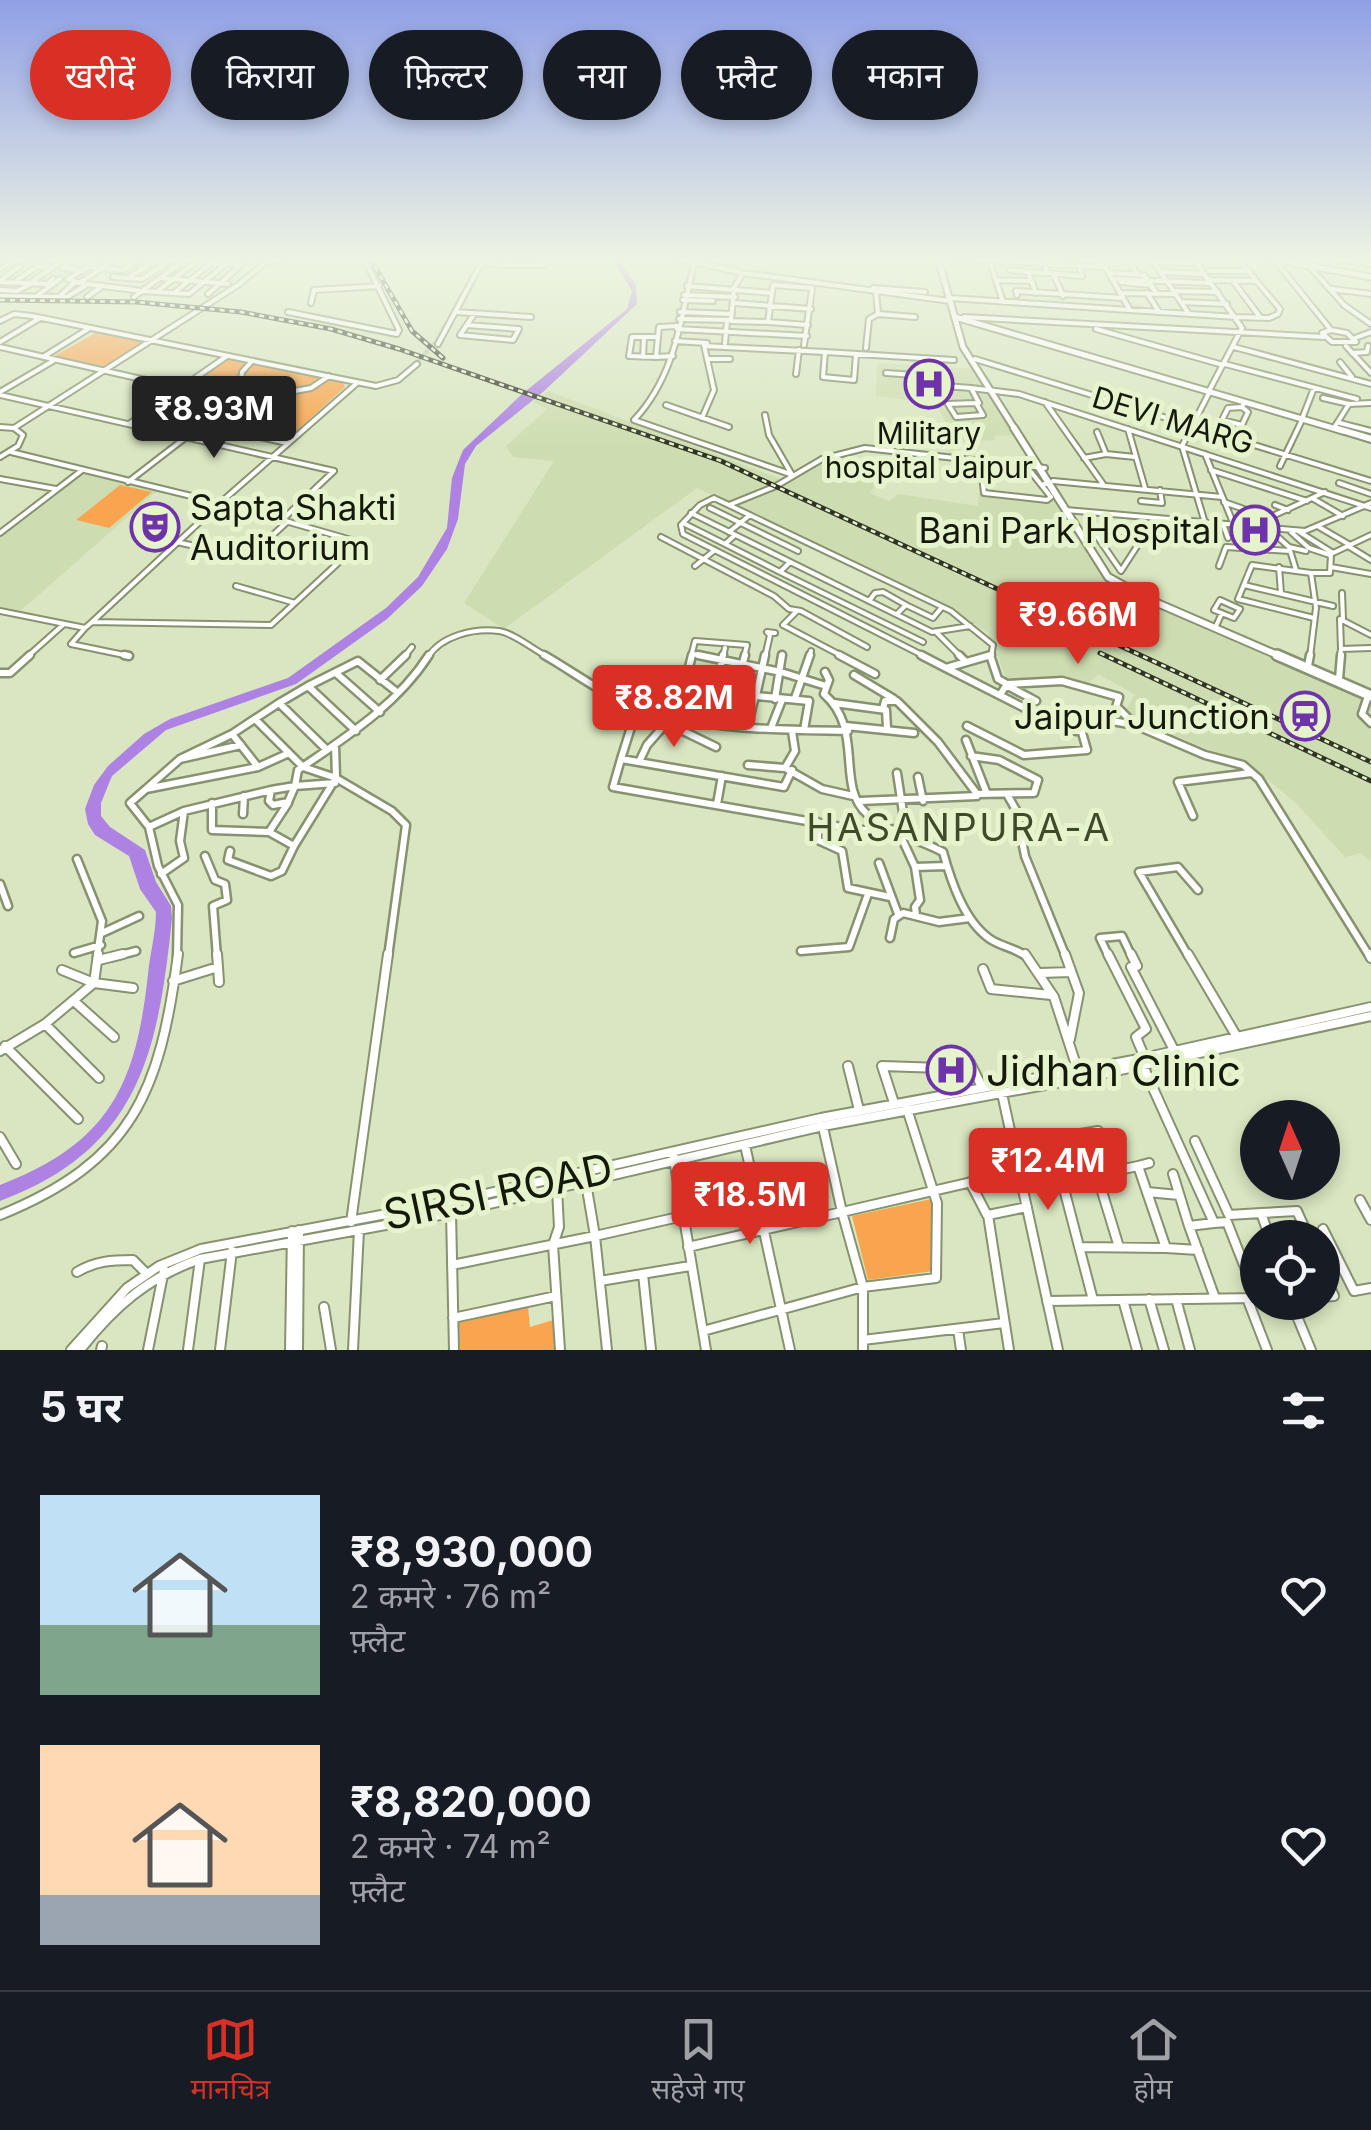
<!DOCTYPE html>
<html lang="hi">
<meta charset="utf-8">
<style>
body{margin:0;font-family:Inter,"Noto Sans Devanagari",sans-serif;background:#20242c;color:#f1f3f6;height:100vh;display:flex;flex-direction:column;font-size:38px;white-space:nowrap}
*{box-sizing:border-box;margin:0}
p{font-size:32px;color:#9ea1a6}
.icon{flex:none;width:55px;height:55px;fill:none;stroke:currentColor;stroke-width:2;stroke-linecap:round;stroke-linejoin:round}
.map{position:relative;height:1350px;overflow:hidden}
.details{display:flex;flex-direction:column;background:#171b24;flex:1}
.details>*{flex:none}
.hud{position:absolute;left:30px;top:30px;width:1312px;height:90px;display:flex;gap:20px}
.needle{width:65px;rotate:357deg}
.buttons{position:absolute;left:1240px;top:1100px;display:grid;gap:20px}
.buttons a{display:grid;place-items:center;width:100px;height:100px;border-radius:50%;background:#171b24;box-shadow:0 5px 15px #0003;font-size:50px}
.price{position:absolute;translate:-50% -85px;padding:0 22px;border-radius:10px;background:#d93025;color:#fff;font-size:32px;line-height:65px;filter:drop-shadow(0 2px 5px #0008)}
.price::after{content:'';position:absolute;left:50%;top:60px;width:30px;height:22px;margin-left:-15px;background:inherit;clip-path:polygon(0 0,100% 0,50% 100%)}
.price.selected{background:#222;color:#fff}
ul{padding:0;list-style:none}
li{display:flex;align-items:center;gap:30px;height:250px;padding:0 40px}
li span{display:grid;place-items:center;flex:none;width:280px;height:200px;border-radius:0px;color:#555}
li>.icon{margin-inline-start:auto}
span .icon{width:120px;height:120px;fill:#fffc;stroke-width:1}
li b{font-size:42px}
h2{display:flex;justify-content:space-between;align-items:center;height:120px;padding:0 40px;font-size:42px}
.tag{padding:0 35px;border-radius:45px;background:#171b24;box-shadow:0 5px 15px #0003;font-size:35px;line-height:90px}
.tag.selected{background:#d93025;color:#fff}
.menu{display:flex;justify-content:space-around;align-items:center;height:140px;border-top:2px solid #363941;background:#171b24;font-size:28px;color:#9ea1a6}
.menu a{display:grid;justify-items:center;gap:5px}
.menu .selected{color:#d93025}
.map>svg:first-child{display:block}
</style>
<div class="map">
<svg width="1371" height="1350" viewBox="0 0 1371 1350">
<rect width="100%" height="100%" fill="#d9e6c1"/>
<path fill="#ceddb1" d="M877 363 974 369 1015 435 994 436 996 440 956 442 936 404 876 396Z
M548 391 786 481 819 463 837 474 864 465 884 475 870 493 889 501 898 494 978 506 979 494 1032 502 1056 500 1107 584 1371 698V862L1361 853 1345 857 1295 802 1252 767 1137 720 1127 708 1135 695 1099 674 1088 684 1059 676 1007 680 988 633 951 609 697 488 504 629 464 603 554 461 513 457 506 446 547 409 533 402Z
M83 473 157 491 18 613 0 608V538Z"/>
<path fill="#f9a54f" d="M99 331 148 340 104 366 54 356Z
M229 359 245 364 235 385 197 397 194 407 181 415 171 414 178 408 163 405Z
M254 364 322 378V380C299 392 269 401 246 384L243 376Z
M327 380 343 383 345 387 294 433 277 430 269 435 259 433V429L284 416 285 399Z
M120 485 152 492 109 528 76 520Z
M931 1199 934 1271 868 1280 852 1216Z
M528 1307 530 1327 553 1320 555 1350H460L459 1322Z"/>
<path fill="#ad82e3" d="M612 258H618L636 285 637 304 543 392 476 446 465 464 458 519 447 549 422 586 387 619 296 684 166 730 112 776 101 803V816L110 827 145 850 156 882 171 906 172 918C158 1054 139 1149 0 1201V1185C109 1143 136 1086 148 974 150 953 156 933 156 912L140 889 129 856 95 835 88 824 85 809 94 785 108 766 144 734 170 719 288 678 386 608 418 577 447 528 452 478 463 450 521 395 627 309 632 291Z"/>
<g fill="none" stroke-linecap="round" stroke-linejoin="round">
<path stroke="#bcc7a6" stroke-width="4" stroke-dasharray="4 1" stroke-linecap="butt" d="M415 364 435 343
M250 393 267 396"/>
<g stroke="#869270" stroke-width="8">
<path id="minor-far2" d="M76 258 62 268 81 270
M101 258 88 267 123 270 142 258
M162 258 241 265 208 294
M675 258 743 273 950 301
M755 258H763
M948 258 1105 267
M1100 258 1130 310
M1127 258 1136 272
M1151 258 1189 314
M1193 258 1242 328 1209 391
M1332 258 1371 264
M989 259 1003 302
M1274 259 1331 330
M1304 259 1335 264
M23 260 40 258
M1154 262 1196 263
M694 263C681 319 675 377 634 420L793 475
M481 264 509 265 511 258
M509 265H544L546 258
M88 267 68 279 79 283 118 258
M1310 267 1344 305 1371 324
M0 269 17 258
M1010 270 1028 272
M1209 271H1249
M1161 272 1203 274
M1047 273 1082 276 1080 267
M1109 273 1144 275 1157 294
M1054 275 1063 296
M113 277 142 279 170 261
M128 278 159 258
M161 278 228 284
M1112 279 1209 283
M17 280 36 267H54
M996 280 1031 281
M1209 280 1256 281
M0 281 20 266
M33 281 66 258
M1233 281 1260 317
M0 282 48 284 53 279
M1121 282 1150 285
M79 283 142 291 182 262
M687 286 772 293
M873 288 925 292
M1332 289 1371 294
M0 290 17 291 29 285
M159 290 197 261
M1173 291 1218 292
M175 292 210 264
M1036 293 1028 272 1047 273 1044 262
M1120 293 1176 294
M1147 293 1159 312
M38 295 60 279
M684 295 735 297
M1017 295 1016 291 1123 298
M0 296 67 297 85 286
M59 297 75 282
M87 297 100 288
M134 297 142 291 189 294 227 263
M950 298 1236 317 1269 318 1278 314 1280 309 1237 258
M683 300 713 301
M1181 302 1227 304
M311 303 314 290 379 286
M734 303 811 309
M288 312 397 334 399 330 364 258
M455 312 531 317
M680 312 732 314
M878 314 915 317
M964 317 1324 337
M679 319 731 320 734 288 743 273
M0 321 14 314 32 316 376 386 398 380 417 364
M731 321 768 322
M467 325 519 329 513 340 460 335 475 313
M808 325 768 322 773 285 812 288
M677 329 807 336
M1096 329 1223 365
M1331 330 1347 333 1356 342H1332L1322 333Z
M1355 338 1371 332
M675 341 707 343
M0 342 40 318
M725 343 727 321
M438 344 484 258
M804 345 812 289
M704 346 825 352 823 377 854 380 856 355
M1346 346 1371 373
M0 347 181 388
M1234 347 1371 384
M866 348 869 319 878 314 876 292
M825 352 954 360
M1352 353 1367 352 1368 346
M673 356 656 357 659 327 677 326
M43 357 88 329
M643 357 644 337
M656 357 629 356 632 337H658
M707 359H730
M975 359 1371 481
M1340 362 1352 377
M1225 364 1357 399
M886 373 928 376 931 383
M796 374 799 350
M920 382 932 384
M932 385 971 388 979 403
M971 388 1019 394 1371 508
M0 392 53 361
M250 393 241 382 242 372 252 361
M0 395 334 471 282 520 220 503 92 622
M267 396 311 388 329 376
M1323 398 1349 404
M1045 402 1103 484
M976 403 983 415 956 417 948 404Z
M666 405 729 427
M1242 407 1248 412 1242 425 1222 420 1228 408Z
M1242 407 1244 403
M147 412 176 418 195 410 199 399 231 390 241 380
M765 415 769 435 791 473
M176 418 194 423 204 431 238 432 287 443
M702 418 714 390 704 345
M1302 419 1314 388
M1340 423 1371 431
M129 424 227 356
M0 427 14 428 23 435 18 446 0 457
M14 428 238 285 266 262 291 258
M1334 428 1349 404 1371 403
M1128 429 1145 488
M255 435V429L281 418 280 403 285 396
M11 452 220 503 357 383
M1106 454 1135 457
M1205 454 1234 525
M1084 458 1106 454 1097 432
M1280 466 1302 420
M981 467 1031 472 1051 497 1047 500 984 493Z
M1211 470 1307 501
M0 479 56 489
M1053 481 1222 497
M128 482 185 438
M1339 483 1371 494
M1044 484H1050
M1312 498 1343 516
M1141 501 1162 503 1160 490
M1224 502 1269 518
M729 505 776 486 822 459 865 448 1045 468
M1275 505 1288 510
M710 508 798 551
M1066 510 1305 531 1371 503
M691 513 932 632 970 626
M683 523 725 544
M1205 523 1182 446 1209 393
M1223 524 1228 538
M1256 527 1257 523 1325 492
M1319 527 1350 545
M1268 528 1289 547 1296 570
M1092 529 1145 534 1121 571Z
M1298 531 1333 553
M729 532 750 515
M1291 532 1309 548 1330 555
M0 533 81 471
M1145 534 1208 540
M735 535 725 544 780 572 790 562
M661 537 774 596 789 609 801 611 867 647
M177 542 248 558 287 522
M1348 546 1371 560
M1289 547 1306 551
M695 566 715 550
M1219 566 1226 547 1290 551
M1279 567 1281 593
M1331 567 1371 574
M780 572 923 642
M1312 573H1330L1331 554 1371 535
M1244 585 1333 606
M236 586 295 603
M1342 593 1343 619
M1220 600 1240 609 1234 618 1214 610Z
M869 601 875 593 883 592 906 605 897 614
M906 605 933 618 942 607
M0 611 85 628 92 622 271 625 351 551 355 541 282 520
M797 611 783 625 844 657
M1216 626 1222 613
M85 628 71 644 129 656
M936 632 961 657
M1341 649 1340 619 1371 635
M693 654 710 657
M27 657 64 624
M404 657 412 647
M428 657C441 636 473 628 499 631 514 633 534 650 548 657
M691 657 695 641 747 645 744 657
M723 657 725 648
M765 657 770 635 767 632 775 633
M809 657 811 651
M926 657 683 534 681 525 700 505 714 498 951 611 993 645 991 657
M1310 657 1316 608 1311 573 1252 565 1238 599 1314 618
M1340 657 1341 649 1371 648"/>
</g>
<g stroke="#869270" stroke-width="11">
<path id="minor-far1" d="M124 655 129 656
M544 655C574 672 606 697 639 708 704 730 781 730 848 731
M698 655 781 672 826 686
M839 655 875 674
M921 655 946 668
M959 655 965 661
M991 658 998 679 1007 684
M1308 666 1310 655
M946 668 1064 728 1076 731 1112 721 1135 725 1205 755 1243 765 1259 779 1370 957
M946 668 991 655
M340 670 337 674 380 712
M825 672 829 680 824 694C865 730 835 785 867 814 888 832 918 839 943 852 951 881 964 921 990 939 1002 947 1016 948 1027 957
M0 673H10L30 655
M854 675 894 699
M1339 679 1341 655
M380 680 406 655
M664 681 685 684
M687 683 736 694 809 701 804 730
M1006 685 1036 701
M308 686 358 661 398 693
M1000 695 1007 684 1062 681 1119 697 1112 721
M646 696 666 699 663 710
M756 696 765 655
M1368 696 1362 714 1371 723
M795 698 810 655
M775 699 782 655
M834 703 886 710 887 728
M1118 708 1133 723
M883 709 885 701H897L938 742 977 794 1034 793 1038 780 999 760 971 756
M677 716 692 655
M616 717 623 701
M255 719 303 767 336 778 294 846 269 832 288 803
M709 720 723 655
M728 723 745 655
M748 724 755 696
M846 726 914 733
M967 726 1024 755 1087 750 1081 729
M771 728 782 700
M232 734 180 759 241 745
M966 740 987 794
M335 745 336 778 392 811 406 825 388 957
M327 750 279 703 308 686 356 731
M180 759 146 789 258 767 289 753
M621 759 632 724
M639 762 647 745 662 728 679 729 716 747
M748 765 785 768 822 789 853 796
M258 767 232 734 279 703
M785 768 795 751 792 731
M792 770 784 787 621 759 613 787 858 830H871L877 823
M897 773 906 832
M918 777 923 801
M295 786 288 802 273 805 269 801 271 790Z
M295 786 298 770C346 737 397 705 429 655
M295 786 335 783
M146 789 130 803 149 827 184 811 271 790
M1008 796 1016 810 1025 856 1066 957
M860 801 977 796
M212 803V830L269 832
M717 804 722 776
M243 814 244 796
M1193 816 1178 782 1251 773
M818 822V840L842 851 848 888 890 897
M149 827 158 866 178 905 177 957
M897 828 915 867 920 900 915 907 916 915
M230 851 228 860 271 876 282 871 294 846
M205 856 215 880 225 884 227 900 213 906 217 957
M77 859 102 921 97 957
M879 863 898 914
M915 867 946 866
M161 874 184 858 180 841 184 811
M0 884 8 906
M102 933 139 916
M890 938 894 919 903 913 939 922 970 918
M801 951 849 947 868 894
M74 953 101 945
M113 957 136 951
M1109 957 1100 938 1122 936 1132 957
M1189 957 1139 872 1178 867 1198 890"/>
</g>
<g stroke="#869270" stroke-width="12">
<path id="minor" d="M98 954 94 983 133 988
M1025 954 1054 997 1078 1071
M1065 954 1079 993 1070 1039
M1108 954 1146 1029 1136 1037 1144 1056
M1131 954 1137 966 1131 967 1174 1050
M1188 954 1237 1037
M1369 954 1371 958
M99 960 123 954
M218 967 219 982
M983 969 991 989 1051 995
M1040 973 1071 972
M173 981 218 967 217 954
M75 1002 114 1037
M45 1024 99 1078
M5 1046 78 1119
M0 1051 45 1024 94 983 62 970
M848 1066 859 1110
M1143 1066 1214 1223 1227 1222 1257 1298
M1001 1089 1058 1350
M894 1103 882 1066 942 1068 970 1063 981 1085
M0 1137 16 1164
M1195 1141 1229 1215 1261 1213
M745 1145 790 1350
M1015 1149 1053 1148
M673 1153 706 1350
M1138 1166 1149 1163
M1173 1174 1189 1226
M1097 1175 1119 1247
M970 1182 987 1215
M1062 1182 1138 1166 1166 1248 1198 1250
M557 1189 559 1227 553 1245 560 1350
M1147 1192 1179 1195
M1360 1200 1371 1220
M451 1213 454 1350
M0 1215C133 1161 160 1092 178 954
M351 1222 388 954
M1214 1223 1189 1226 1215 1298
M1323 1229 1354 1291 1371 1288
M1270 1238 1261 1213 1297 1211 1309 1238
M688 1247 842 1212 821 1118
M1079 1247 1166 1248
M452 1265 595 1236 586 1183
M1322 1269 1334 1296 1322 1297
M77 1272C95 1261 112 1260 133 1260L145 1272
M643 1274 651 1350
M600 1281 690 1266
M1247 1298 1267 1350
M1149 1299 1164 1350
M1176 1299 1190 1350
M1093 1300 1051 1139 1098 1131
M1123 1300 1137 1350
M1047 1301 1258 1298
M1291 1302 1311 1350
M324 1307 331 1350
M453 1318 556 1296
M958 1329 961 1350
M703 1331 863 1287 936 1278 937 1203 907 1109
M863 1340 1004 1323
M71 1350 127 1288 159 1266 201 1249 450 1202 821 1118 1139 1059 1371 1007
M80 1350C114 1307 148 1277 200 1259L451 1213 823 1126 1083 1078 1371 1016
M101 1350 102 1346
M148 1350 164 1270
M188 1350 200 1259
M220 1350 232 1251
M290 1350 292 1231
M298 1350 299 1230
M353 1350 359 1230
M607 1350 595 1236 683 1216
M863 1350V1287L842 1212 1019 1171
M1009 1350 988 1215 1027 1207"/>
</g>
<g stroke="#869270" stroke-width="9">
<path id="major-far2" d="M938 258 963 347 1016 431
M1266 258 1371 277
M955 317 1343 431"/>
</g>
<g stroke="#869270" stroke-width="10">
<path id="major-far1" d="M1014 428 1108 577 1148 599 1282 657
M1335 428 1371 439"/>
</g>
<g stroke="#869270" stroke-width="14">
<path id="major" d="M1277 655 1371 696"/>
</g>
<use href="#minor-far2" stroke="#fff" stroke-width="4"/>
<use href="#minor-far1" stroke="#fff" stroke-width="6"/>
<use href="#minor" stroke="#fff" stroke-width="8"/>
<use href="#major-far2" stroke="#fff" stroke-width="5"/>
<use href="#major-far1" stroke="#fff" stroke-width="6"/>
<use href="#major" stroke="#fff" stroke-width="9"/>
<g stroke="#2f3424" stroke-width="5">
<path id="rail" d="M370 258 412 331 443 358
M0 300 136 302 241 312 331 329 399 349 721 461 1371 762
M1100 653 1371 781"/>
</g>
<use href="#rail" stroke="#e6f4ce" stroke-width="2.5" stroke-dasharray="5" stroke-linecap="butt"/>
</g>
<linearGradient id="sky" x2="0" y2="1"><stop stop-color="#90a0e6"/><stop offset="0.58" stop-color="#eef4e3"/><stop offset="1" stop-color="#eef4e3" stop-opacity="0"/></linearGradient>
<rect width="1371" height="447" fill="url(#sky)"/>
<defs>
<g id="hospital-ring" transform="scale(2.5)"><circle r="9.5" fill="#e6f4ce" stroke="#6f33a9" stroke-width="1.5"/><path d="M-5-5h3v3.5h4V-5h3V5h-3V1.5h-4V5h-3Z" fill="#6f33a9"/></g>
<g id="theatre-ring" transform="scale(2.5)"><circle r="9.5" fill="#e6f4ce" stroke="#6f33a9" stroke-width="1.5"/><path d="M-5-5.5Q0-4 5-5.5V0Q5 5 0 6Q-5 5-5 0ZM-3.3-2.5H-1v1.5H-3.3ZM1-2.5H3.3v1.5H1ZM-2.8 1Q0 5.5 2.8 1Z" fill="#6f33a9"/></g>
<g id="station-ring" transform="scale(2.5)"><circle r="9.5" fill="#e6f4ce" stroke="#6f33a9" stroke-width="1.5"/><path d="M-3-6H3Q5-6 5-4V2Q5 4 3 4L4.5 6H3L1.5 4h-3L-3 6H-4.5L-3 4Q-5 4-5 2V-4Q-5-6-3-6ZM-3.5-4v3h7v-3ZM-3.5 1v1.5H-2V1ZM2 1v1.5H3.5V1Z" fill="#6f33a9"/></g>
</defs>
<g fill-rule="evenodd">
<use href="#hospital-ring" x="929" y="384"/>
<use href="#theatre-ring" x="155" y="527"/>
<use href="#hospital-ring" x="1255" y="530"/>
<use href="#station-ring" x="1305" y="716"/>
<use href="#hospital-ring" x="951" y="1070"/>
</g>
<g text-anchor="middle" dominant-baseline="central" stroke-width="10" stroke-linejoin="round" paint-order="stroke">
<g font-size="30" fill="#15190c" stroke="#e6f4ce">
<text transform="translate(1173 420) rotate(17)">DEVI MARG</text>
</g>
<g font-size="30" fill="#15190c" stroke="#e6f4ce">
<text x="929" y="433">Military<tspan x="929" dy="34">hospital Jaipur</tspan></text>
</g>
<g font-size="35" fill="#15190c" stroke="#e6f4ce" text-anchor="end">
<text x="190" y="507" text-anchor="start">Sapta Shakti<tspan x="190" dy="40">Auditorium</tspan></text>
<text x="1220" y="530">Bani Park Hospital</text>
<text x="1270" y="716">Jaipur Junction</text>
</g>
<g font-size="38" letter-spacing="2.5" fill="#3f4a2b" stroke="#e6f4ce">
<text x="959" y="827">HASANPURA-A</text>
</g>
<g font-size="42" fill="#15190c" stroke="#e6f4ce" text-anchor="start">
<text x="986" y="1070">Jidhan Clinic</text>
</g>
<g font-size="42" fill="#15190c" stroke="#e6f4ce">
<text transform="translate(498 1191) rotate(-12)">SIRSI ROAD</text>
</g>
</g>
</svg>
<div class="buttons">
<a><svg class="needle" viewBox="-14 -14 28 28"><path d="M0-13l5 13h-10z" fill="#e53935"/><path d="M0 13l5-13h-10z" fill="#9ea1a6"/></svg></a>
<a><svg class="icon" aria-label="locate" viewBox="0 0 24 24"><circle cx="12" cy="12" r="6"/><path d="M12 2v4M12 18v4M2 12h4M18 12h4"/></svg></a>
</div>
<b class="price selected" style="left:214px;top:461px">₹8.93M</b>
<b class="price" style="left:1078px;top:667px">₹9.66M</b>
<b class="price" style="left:674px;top:750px">₹8.82M</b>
<b class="price" style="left:1048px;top:1213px">₹12.4M</b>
<b class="price" style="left:750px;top:1247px">₹18.5M</b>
<div class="hud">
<a class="tag selected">खरीदें</a>
<a class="tag">किराया</a>
<a class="tag">फ़िल्टर</a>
<a class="tag">नया</a>
<a class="tag">फ़्लैट</a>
<a class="tag">मकान</a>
</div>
</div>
<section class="details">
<h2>5 घर<svg class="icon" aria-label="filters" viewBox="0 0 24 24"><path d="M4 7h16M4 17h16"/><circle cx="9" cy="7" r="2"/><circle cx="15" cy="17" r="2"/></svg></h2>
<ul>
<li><span style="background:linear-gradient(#bfe0f5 65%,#7fa58c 0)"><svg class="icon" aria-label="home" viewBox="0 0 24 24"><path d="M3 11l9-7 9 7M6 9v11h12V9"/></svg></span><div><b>₹8,930,000</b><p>2 कमरे · 76 m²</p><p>फ़्लैट</p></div><svg class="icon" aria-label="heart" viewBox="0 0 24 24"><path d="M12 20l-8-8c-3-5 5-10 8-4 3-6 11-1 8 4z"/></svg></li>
<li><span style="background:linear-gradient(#ffd9b3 75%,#9aa5b1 0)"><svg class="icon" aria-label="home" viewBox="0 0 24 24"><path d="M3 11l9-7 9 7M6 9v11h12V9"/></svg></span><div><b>₹8,820,000</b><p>2 कमरे · 74 m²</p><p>फ़्लैट</p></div><svg class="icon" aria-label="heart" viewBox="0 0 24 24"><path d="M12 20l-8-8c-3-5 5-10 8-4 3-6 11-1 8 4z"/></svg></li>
</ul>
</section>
<nav class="menu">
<a class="selected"><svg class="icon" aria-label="map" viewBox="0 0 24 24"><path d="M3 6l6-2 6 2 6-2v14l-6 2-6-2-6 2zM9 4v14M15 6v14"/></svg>मानचित्र</a>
<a><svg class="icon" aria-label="saved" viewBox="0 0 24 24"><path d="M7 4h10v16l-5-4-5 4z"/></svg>सहेजे गए</a>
<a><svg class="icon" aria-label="home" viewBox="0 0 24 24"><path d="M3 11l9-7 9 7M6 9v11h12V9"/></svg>होम</a>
</nav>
